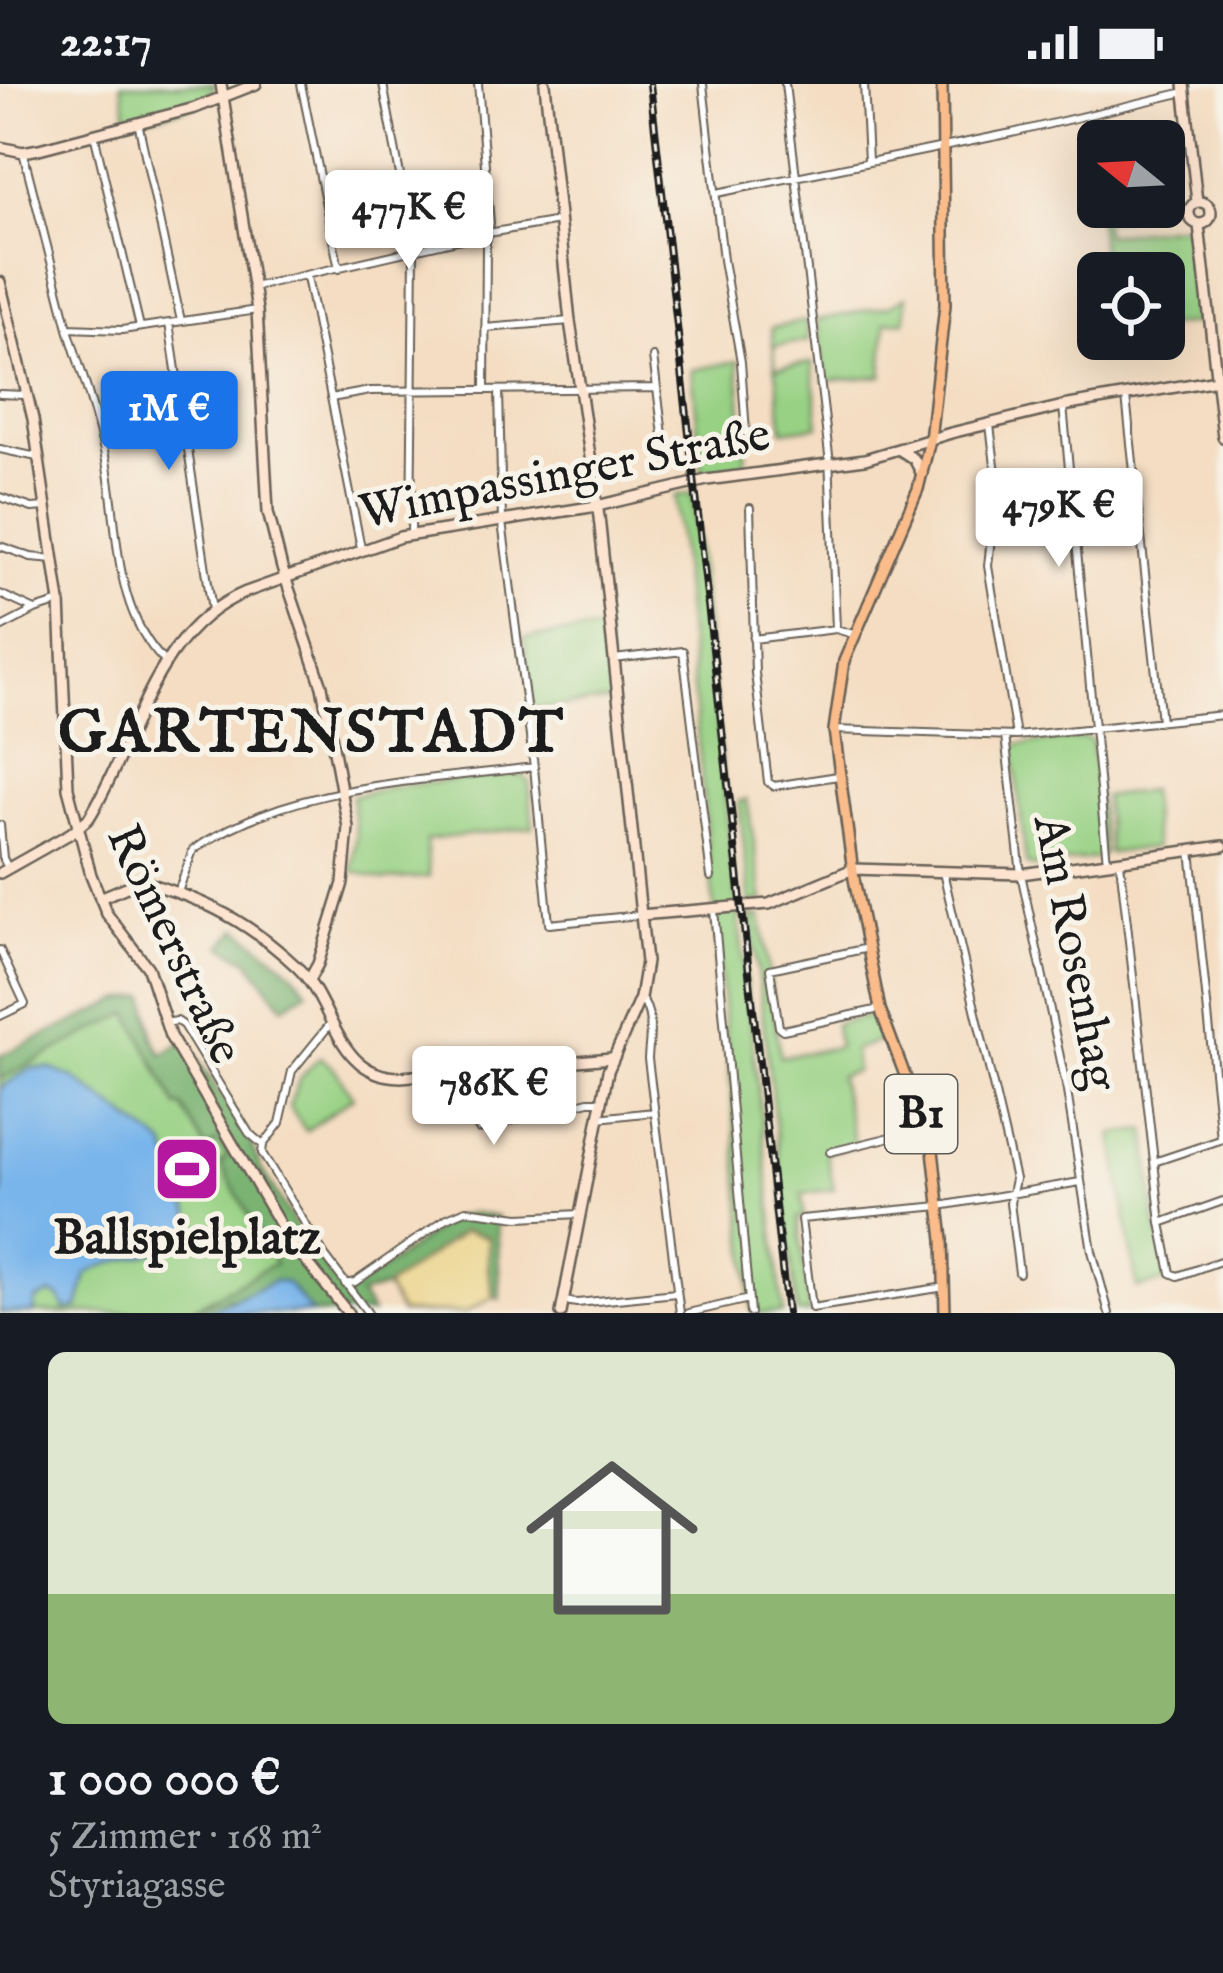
<!DOCTYPE html>
<html lang="de">
<meta charset="utf-8">
<style>
body{margin:0;font-family:"IM FELL English",serif;background:#20242c;color:#f1f3f6;height:100vh;display:flex;flex-direction:column;font-size:45px;white-space:nowrap}
*{box-sizing:border-box;margin:0}
p{font-size:39px;color:#9ea1a6}
.icon{flex:none;width:66px;height:66px;fill:none;stroke:currentColor;stroke-width:2;stroke-linecap:round;stroke-linejoin:round}
.map{position:relative;height:1229px;overflow:hidden}
.sheet{display:flex;flex-direction:column;background:#171b24;flex:1}
.sheet>*{flex:none}
.needle{width:78px;rotate:288deg}
.buttons{position:absolute;left:1077px;top:36px;display:grid;gap:24px}
.buttons a{display:grid;place-items:center;width:108px;height:108px;border-radius:18px;background:#171b24;box-shadow:0 12px 48px #0002;font-size:60px}
.price{position:absolute;translate:-50% -102px;padding:0 27px;border-radius:12px;background:#fff;color:#222;font-size:39px;line-height:78px;filter:drop-shadow(0 3px 6px #0008)}
.price::after{content:'';position:absolute;left:50%;top:72px;width:36px;height:27px;margin-left:-18px;background:inherit;clip-path:polygon(0 0,100% 0,50% 100%)}
.price.active{background:#1a73e8;color:#fff}
ul{padding:0;list-style:none}
li{display:grid;align-content:center;gap:24px;height:636px;padding:0 48px}
li+li{border-top:3px solid #363941}
li span{display:grid;place-items:center;height:372px;border-radius:18px;color:#555}
li>.icon{margin-inline-start:auto}
span .icon{width:216px;height:216px;fill:#fffc;stroke-width:1}
li b{font-size:51px}
.status{display:flex;justify-content:space-between;align-items:center;height:84px;padding:0 60px;background:#171b24;direction:ltr}
.status svg{height:33px;fill:currentColor}
.map>svg:first-child{display:block}
</style>
<div class="status"><b>22:17</b><svg viewBox="0 0 49 12"><path d="M0 12V9h3v3zM5 12V6h3v6zM10 12V3h3v9zM15 12V0h3v12zM26 1h20v11H26zM47 4h2v5h-2z"/></svg></div>
<div class="map">
<svg width="1223" height="1229" viewBox="0 0 1223 1229">
<rect width="100%" height="100%" fill="#f7f3e8"/>
<filter id="ink" filterUnits="userSpaceOnUse"><feTurbulence type="fractalNoise" baseFrequency=".00833" numOctaves="2"/><feDisplacementMap in="SourceGraphic" scale="24" xChannelSelector="R" yChannelSelector="G"/><feConvolveMatrix kernelMatrix="1 2 1 2 8 2 1 2 1" color-interpolation-filters="sRGB"/></filter>
<filter id="wash" filterUnits="userSpaceOnUse"><feTurbulence type="fractalNoise" baseFrequency=".004" numOctaves="4" result="noise"/><feDisplacementMap in="SourceGraphic" scale="48" xChannelSelector="R" yChannelSelector="G"/><feGaussianBlur stdDeviation="2.7" result="paint"/><feColorMatrix in="noise" values="0 0 0 0 0 0 0 0 0 0 0 0 0 0 0 0 0 1.4 0 .05"/><feComposite in="paint" operator="in"/></filter>
<g filter="url(#wash)">
<rect width="100%" height="100%" fill="#f4ddc2"/>
<path fill="#98d184" stroke="#5a7650" stroke-width="3" d="M121 0H214L215 1C202 28 155 30 128 37Z
M1097 123H1122L1123 133 1103 136 1105 151 1186 141 1196 239 1164 242V189H1103Z
M906 213 905 237 886 238 882 292 825 297 817 236 889 222Z
M806 237 809 257 774 262 775 284 812 279 819 342 783 347 771 244Z
M738 277 746 380 702 388 692 286Z
M692 409 701 499 783 1229H752L675 412Z
M605 545 612 617 533 625 524 554Z
M1086 654 1092 657 1104 769 1099 774 1033 783 1026 780 1013 661Z
M519 690 529 697 533 743 426 756 429 793 383 796 352 787 356 753 352 712 399 702Z
M1149 706 1155 764 1109 769 1104 713Z
M747 716 763 817 750 819 739 717Z
M751 832H761L780 973 838 963 835 940 873 931 882 956 854 966 856 987 839 992 855 1062 826 1068 834 1105 802 1110 804 1132 798 1134 809 1229H797Z
M146 912 154 955 163 972 327 1229H0V972L121 916Z
M320 973 334 984 353 1013 306 1047 289 1022 300 994Z
M1146 1046 1156 1138 1170 1197 1137 1204 1113 1050Z"/>
<path fill="#7ab372" stroke="#4b6847" stroke-width="3" d="M238 844 293 888 308 907 283 923 248 876 222 862Z
M146 912 154 955 162 971 185 956 249 1054 261 1085 302 1152 346 1212 450 1135 470 1129 497 1133 500 1215 494 1213 488 1186V1153L464 1147 386 1203 360 1211 372 1229H312L287 1199 275 1197 234 1216 229 1213 189 1226 275 1179 220 1079 227 1073 217 1058 206 1065 182 1022 177 1023 129 929 0 995V972L121 916Z"/>
<path fill="#eeda9e" stroke="#857b5d" stroke-width="3" d="M464 1147 488 1153V1186L494 1213 465 1229H400L386 1203Z"/>
<path fill="#79b5eb" stroke="#4a6884" stroke-width="3" d="M31 984H50L74 994 165 1061 195 1142C166 1178 119 1169 87 1190L78 1224 65 1225 59 1213 51 1210 36 1216 34 1229H0V1113L3 1107 0 1004Z
M275 1197 287 1199 312 1229H201Z"/>
</g>
<g filter="url(#ink)">
<g fill="none" stroke-linecap="round" stroke-linejoin="round">
<g stroke="#686056" stroke-width="10">
<path id="street" d="M301 0 339 185
M383 0 414 166 411 451
M478 0 490 139 486 157 485 306
M703 0 723 176 741 278 746 349
M785 0 829 371 836 545
M864 0 868 77
M138 38 181 237
M94 50 140 243
M23 68 68 244 122 246 257 226
M717 109 1012 49 1185 8
M307 193 361 464
M253 203 488 149 559 137
M169 239 212 526
M485 244 570 237
M68 245C80 284 94 323 103 363 121 435 108 520 164 577
M653 273 657 304
M499 306 502 438 534 683 549 840 640 831
M0 310 25 311
M1126 313 1161 637
M331 314 370 307 657 304 666 374
M1063 322 1107 778
M990 341 997 397 988 482 1016 652
M0 365 37 373
M0 413 32 424 46 423
M750 424 755 589 768 698 774 702 838 692
M0 462 31 473 54 475
M0 510 35 526
M0 544 35 526 60 518
M753 555 836 545 853 550
M614 575 683 567 711 793
M834 646 1016 652 1223 631
M1005 652 1021 790 1066 1001 1092 1167 1109 1229
M0 741 3 774 7 782
M1191 766 1221 1055
M1120 778 1161 1139 1171 1189 1178 1192 1223 1176
M943 788 1015 1095 1010 1119 1019 1189
M178 808 193 766C291 699 419 698 533 683
M714 826 750 1229
M868 864 770 885 779 943 783 946 880 925
M0 866 25 920 0 932
M640 914C655 929 649 955 648 975L680 1229
M165 939 177 937 183 941 249 1049 263 1061
M331 939 292 987 280 1039 263 1061 262 1069 325 1172 368 1229
M467 987 472 1032 479 1045 589 1017H601
M598 1034 654 1028
M830 1068 923 1045
M1154 1078 1220 1056
M1161 1139 1223 1117
M345 1200 355 1198 447 1134 466 1126 519 1133 580 1130
M945 1203 812 1224 801 1135 940 1122 1080 1098
M564 1217 577 1219 676 1209
M688 1229 749 1215"/>
</g>
<g stroke="#686056" stroke-width="14">
<path id="secondary" d="M221 0 257 226 268 428 282 484 322 602 348 743 343 799 318 880 309 896
M545 0 570 237 599 433 646 878 640 914 608 987 561 1229
M1184 0 1197 118
M0 63 23 68 39 65 195 24 256 0
M1189 129a11 11 0 1 1 22 0a11 11 0 1 1-22 0Z
M1199 141 1223 353
M0 198 33 335 60 518 68 704 91 791 107 830 148 884 170 952 287 1153 348 1229
M900 366 914 375 922 390
M0 789 71 749 89 734C138 655 151 548 246 508L400 453 597 422 707 396 865 375 951 349 1063 322 1217 296
M100 814 141 797C204 815 248 837 297 883 335 919 335 993 401 993L611 974
M640 831 769 820 853 785 1021 790 1223 762"/>
</g>
<g stroke="#686056" stroke-width="14">
<path id="primary" d="M942 0 945 221 930 356 918 405 844 577 834 646 854 795 880 925 933 1066 943 1156 945 1229"/>
</g>
<use href="#street" stroke="#fff" stroke-width="6"/>
<use href="#secondary" stroke="#fde4d0" stroke-width="9"/>
<use href="#primary" stroke="#f9bc8a" stroke-width="9"/>
<g stroke="#1c1c1c" stroke-width="8">
<path id="rail" d="M650 0 787 1229"/>
</g>
<use href="#rail" stroke="#f7f3e8" stroke-width="3" stroke-dasharray="9" stroke-linecap="butt"/>
</g>
</g>
<defs>
<g id="stadium-square" transform="scale(3.45)"><rect x="-9" y="-9" width="18" height="18" rx="4" fill="#b5179e" stroke="#f7f3e8"/><path d="M0-5a6.5 5 0 1 0 0 10a6.5 5 0 1 0 0-10ZM-3.5-1.8h7v3.6h-7Z" fill="#fff"/></g>
</defs>
<g fill-rule="evenodd">
<use href="#stadium-square" x="187" y="1085"/>
</g>
<g text-anchor="middle" dominant-baseline="central" stroke-width="10" stroke-linejoin="round" paint-order="stroke">
<rect fill="#f7f3e8" stroke="#5e5c59" stroke-width="3" x="885" y="991" width="72" height="78" rx="9"/>
<g font-size="45" font-weight="bold" fill="#1c1c1c">
<text x="921" y="1030">B1</text>
</g>
<g font-size="48" fill="#1c1c1c" stroke="#f7f3e8">
<text transform="translate(565 391) rotate(-11)">Wimpassinger Straße</text>
<text transform="translate(173 861) rotate(65)">Römerstraße</text>
<text transform="translate(1074 869) rotate(79)">Am Rosenhag</text>
</g>
<g font-size="48" font-weight="bold" fill="#1c1c1c" stroke="#f7f3e8">
<text x="187" y="1156">Ballspielplatz</text>
</g>
<g font-size="60" font-weight="bold" letter-spacing="3" fill="#1c1c1c" stroke="#f7f3e8">
<text x="312" y="651">GARTENSTADT</text>
</g>
</g>
</svg>
<div class="buttons">
<a><svg class="needle" viewBox="-14 -14 28 28"><path d="M0-13l5 13h-10z" fill="#e53935"/><path d="M0 13l5-13h-10z" fill="#9ea1a6"/></svg></a>
<a><svg class="icon" aria-label="locate" viewBox="0 0 24 24"><circle cx="12" cy="12" r="6"/><path d="M12 2v4M12 18v4M2 12h4M18 12h4"/></svg></a>
</div>
<b class="price" style="left:409px;top:188px">477K €</b>
<b class="price active" style="left:169px;top:389px">1M €</b>
<b class="price" style="left:1059px;top:486px">479K €</b>
<b class="price" style="left:494px;top:1064px">786K €</b>
</div>
<section class="sheet">
<ul>
<li><span style="background:linear-gradient(#dfe7d0 65%,#8fb573 0)"><svg class="icon" aria-label="home" viewBox="0 0 24 24"><path d="M3 11l9-7 9 7M6 9v11h12V9"/></svg></span><div><b>1 000 000 €</b><p>5 Zimmer · 168 m²</p><p>Styriagasse</p></div></li>
</ul>
</section>
